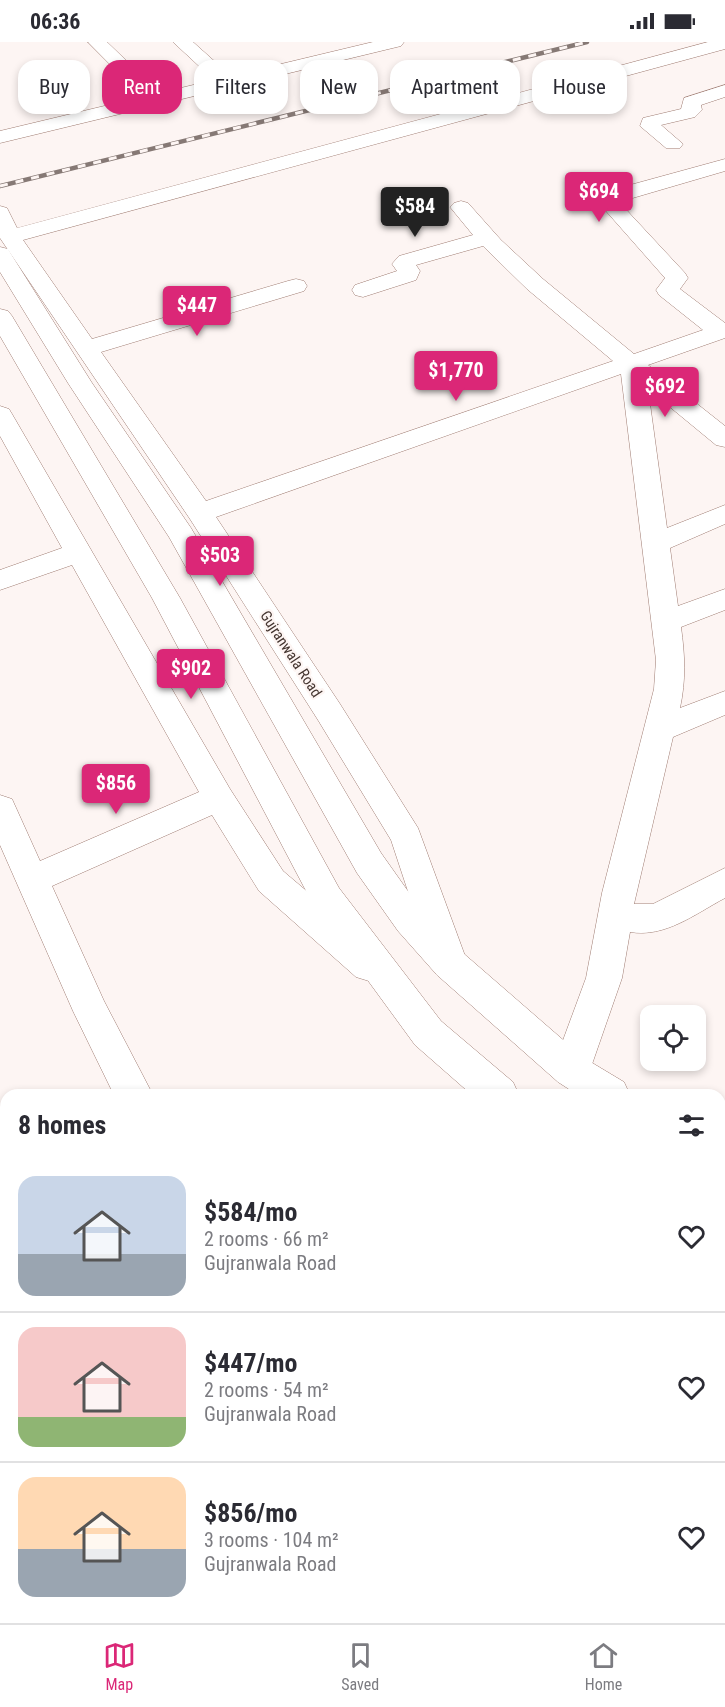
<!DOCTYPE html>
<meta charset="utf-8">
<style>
body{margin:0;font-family:"Roboto Condensed",sans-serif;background:#f2f2f3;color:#2b2b33;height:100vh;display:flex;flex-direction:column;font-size:22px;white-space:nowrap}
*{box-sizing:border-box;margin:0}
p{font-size:20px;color:#7c7c81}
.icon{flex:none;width:33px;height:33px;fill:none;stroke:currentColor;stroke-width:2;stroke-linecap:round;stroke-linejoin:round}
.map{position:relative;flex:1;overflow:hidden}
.side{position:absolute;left:0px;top:1047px;width:726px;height:534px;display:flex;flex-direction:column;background:#fff;border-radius:18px 18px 0 0;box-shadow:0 3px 9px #0003}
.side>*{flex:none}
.top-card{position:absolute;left:18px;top:18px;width:690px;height:54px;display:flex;gap:12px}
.tools{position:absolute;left:640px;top:963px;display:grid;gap:12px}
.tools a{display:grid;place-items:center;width:66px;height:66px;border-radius:12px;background:#fff;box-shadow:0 3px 9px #0003;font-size:30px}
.price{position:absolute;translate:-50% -51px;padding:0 14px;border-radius:6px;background:#db2777;color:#fff;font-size:20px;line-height:39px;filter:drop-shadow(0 2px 3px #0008)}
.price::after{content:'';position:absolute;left:50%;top:36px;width:18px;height:14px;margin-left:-9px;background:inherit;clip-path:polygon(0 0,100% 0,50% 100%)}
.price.on{background:#222;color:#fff}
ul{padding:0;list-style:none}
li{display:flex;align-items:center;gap:18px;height:150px;padding:0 18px}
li+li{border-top:2px solid #e1e1e2}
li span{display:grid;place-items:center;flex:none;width:168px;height:120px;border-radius:18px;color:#555}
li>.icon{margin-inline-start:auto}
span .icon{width:72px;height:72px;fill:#fffc;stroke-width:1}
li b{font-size:26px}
h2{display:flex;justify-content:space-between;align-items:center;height:72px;padding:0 18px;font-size:26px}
.tag{padding:0 21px;border-radius:18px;background:#fff;box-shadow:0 3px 9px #0003;font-size:21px;line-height:54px}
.tag.on{background:#db2777;color:#fff}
.status{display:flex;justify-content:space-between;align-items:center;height:42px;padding:0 30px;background:#fff;direction:ltr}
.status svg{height:16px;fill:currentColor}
.menu{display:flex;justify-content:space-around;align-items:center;height:84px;border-top:2px solid #e1e1e2;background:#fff;font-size:16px;color:#7c7c81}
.menu a{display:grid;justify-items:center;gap:3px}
.menu .on{color:#db2777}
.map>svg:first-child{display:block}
</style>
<div class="status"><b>06:36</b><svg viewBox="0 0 49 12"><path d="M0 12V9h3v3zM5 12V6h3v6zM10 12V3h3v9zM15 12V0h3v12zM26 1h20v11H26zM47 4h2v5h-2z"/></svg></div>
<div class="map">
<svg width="725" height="1581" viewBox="0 0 725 1581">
<rect width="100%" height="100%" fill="#fdf5f3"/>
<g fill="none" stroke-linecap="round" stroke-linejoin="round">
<g stroke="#9f7c72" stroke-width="1">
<path id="minor" d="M88 0H107L160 51 214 38 173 0H193L231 34 373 0H404L401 4 0 101V89L142 55Z
M708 0H725V7L23 198 92 297 288 239 296 237 304 239 307 244 304 249 101 310 206 459 613 319 527 247 483 204 416 223 420 229 416 238 363 255 355 253 352 248 355 243 397 229 392 222 399 214 473 193 450 165 454 161 461 159 468 161 501 198 543 237 634 312 703 288 659 253 656 248 665 236 598 160 604 152 612 148 725 117V129L619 160 685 231 688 236 680 247 725 281V296L648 323 725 384V405L716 403 648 347 667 486 725 463V482L670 506 678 564 725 547V568L681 585C685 614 686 638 680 666L725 649V673L673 695 634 862H653L725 826V856C695 872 665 896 630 890L622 936 590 1028 584 1040 571 1045 558 1040 552 1028 586 936 602 851 654 647 656 618 621 332 216 475 340 662 418 786 468 922 463 933 450 937 437 933 432 922 391 798 318 678 190 477 0 196V164L7 166 17 186Z
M725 43V55L701 63 702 68 695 75 661 83 683 102 680 106H666L640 84 643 76 681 67 684 56Z
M0 364 9 367 12 372 230 747 283 829 382 913 387 924 382 935 369 939 356 935 259 849 212 773 52 844 104 959 153 1053H114L73 969 0 803V753L12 757 40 819 199 750 72 523 0 548V528L62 506 0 394Z
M111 1575H168L166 1581H109Z
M472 1575H530L528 1581H470Z"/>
</g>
<g stroke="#9f7c72" stroke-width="1">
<path id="highway" d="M0 205 8 207 11 212 92 341 191 486 381 811 422 869 463 911 584 1016 624 1040 630 1053H578L558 1040 437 933 398 889 357 831 169 495 68 341 0 230Z
M0 267 8 269 12 274 180 556 339 846 441 979 513 1040 519 1053H472L415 1003 315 866 152 556 0 294Z
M720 1094 725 1096V1134L720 1132Z
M720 1166 725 1168V1208L720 1206Z"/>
</g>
<use href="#minor" fill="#fff" fill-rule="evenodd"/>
<use href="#highway" fill="#fff" fill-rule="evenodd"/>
<g stroke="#867975" stroke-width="4.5">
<path id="rail" d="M0 144 587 0"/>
</g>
<use href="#rail" stroke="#fdf5f3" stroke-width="3" stroke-dasharray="8" stroke-linecap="butt"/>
</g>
<g text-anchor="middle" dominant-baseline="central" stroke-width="4.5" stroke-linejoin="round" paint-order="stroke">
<g font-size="15" fill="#43342f" stroke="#fdf5f3">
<text transform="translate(291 612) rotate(57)">Gujranwala Road</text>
</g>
</g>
</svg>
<div class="tools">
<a><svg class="icon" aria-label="locate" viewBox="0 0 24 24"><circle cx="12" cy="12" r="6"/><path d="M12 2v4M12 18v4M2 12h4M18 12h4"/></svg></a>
</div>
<b class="price" style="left:599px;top:181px">$694</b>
<b class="price on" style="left:415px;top:196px">$584</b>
<b class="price" style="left:197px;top:295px">$447</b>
<b class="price" style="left:456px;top:360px">$1,770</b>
<b class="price" style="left:665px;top:376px">$692</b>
<b class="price" style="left:220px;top:545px">$503</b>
<b class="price" style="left:191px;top:658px">$902</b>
<b class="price" style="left:116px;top:773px">$856</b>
<div class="top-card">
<a class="tag">Buy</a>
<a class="tag on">Rent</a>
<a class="tag">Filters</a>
<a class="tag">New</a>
<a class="tag">Apartment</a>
<a class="tag">House</a>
</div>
<section class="side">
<h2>8 homes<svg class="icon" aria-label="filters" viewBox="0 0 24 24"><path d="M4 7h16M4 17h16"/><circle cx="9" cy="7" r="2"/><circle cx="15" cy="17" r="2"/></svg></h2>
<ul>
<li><span style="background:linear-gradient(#c9d6e8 65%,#9aa5b1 0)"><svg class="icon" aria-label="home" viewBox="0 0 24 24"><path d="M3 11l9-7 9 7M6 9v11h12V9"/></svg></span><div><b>$584/mo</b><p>2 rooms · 66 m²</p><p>Gujranwala Road</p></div><svg class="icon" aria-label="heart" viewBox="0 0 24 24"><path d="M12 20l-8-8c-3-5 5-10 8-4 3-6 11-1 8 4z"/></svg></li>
<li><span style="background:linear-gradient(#f6c9c9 75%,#8fb573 0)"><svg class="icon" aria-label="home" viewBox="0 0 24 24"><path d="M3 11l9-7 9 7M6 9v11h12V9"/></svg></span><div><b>$447/mo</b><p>2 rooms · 54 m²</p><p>Gujranwala Road</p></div><svg class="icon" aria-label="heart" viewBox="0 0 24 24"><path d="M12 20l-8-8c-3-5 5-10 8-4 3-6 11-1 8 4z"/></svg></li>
<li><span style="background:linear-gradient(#ffd9b3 60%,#9aa5b1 0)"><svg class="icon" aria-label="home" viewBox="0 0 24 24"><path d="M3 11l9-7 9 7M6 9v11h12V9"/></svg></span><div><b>$856/mo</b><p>3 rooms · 104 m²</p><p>Gujranwala Road</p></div><svg class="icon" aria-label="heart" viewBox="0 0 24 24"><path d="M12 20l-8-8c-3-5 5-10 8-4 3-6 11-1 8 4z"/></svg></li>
</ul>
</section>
</div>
<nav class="menu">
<a class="on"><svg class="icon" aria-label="map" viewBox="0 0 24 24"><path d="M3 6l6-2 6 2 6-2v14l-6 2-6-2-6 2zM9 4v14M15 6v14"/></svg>Map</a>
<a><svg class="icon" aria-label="saved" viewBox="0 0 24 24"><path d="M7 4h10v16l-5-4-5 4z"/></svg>Saved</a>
<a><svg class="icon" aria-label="home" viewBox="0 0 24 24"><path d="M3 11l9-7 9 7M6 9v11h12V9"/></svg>Home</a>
</nav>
